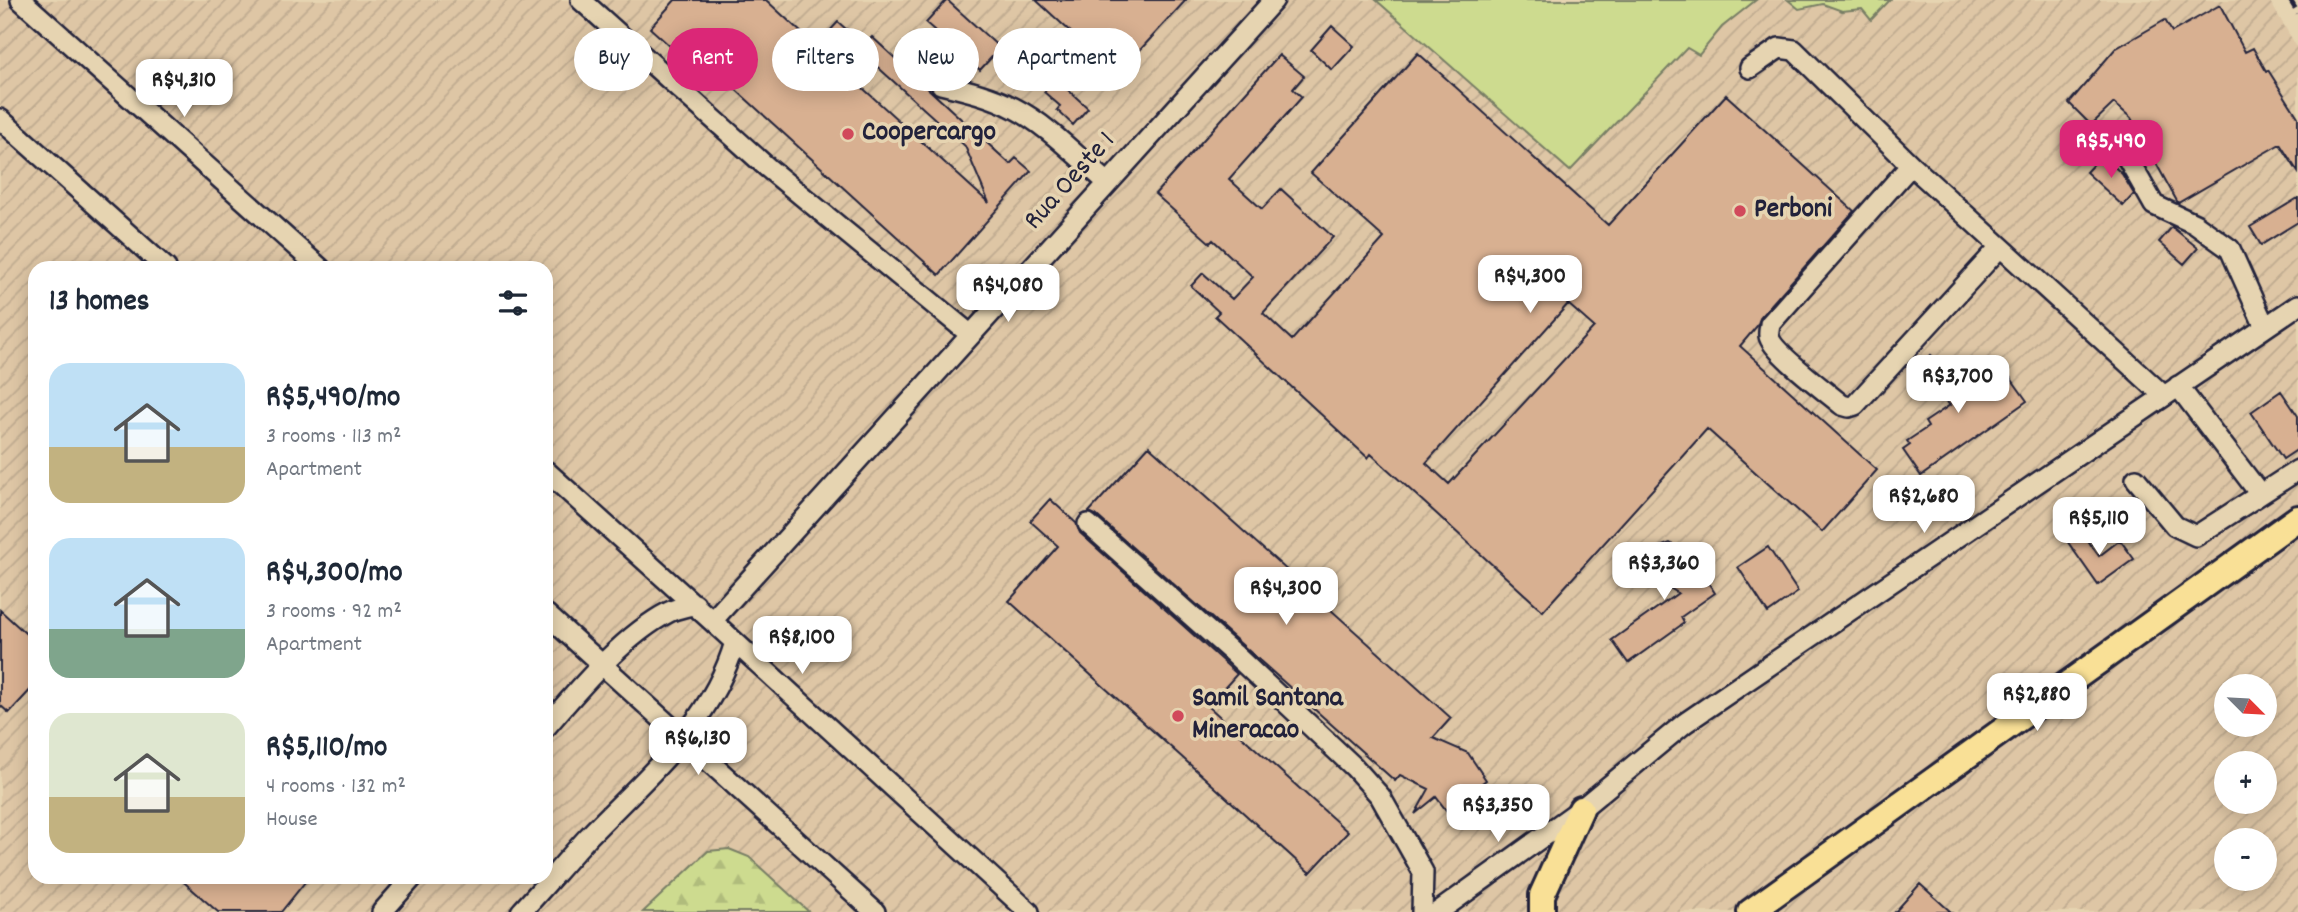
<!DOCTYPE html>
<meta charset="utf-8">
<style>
body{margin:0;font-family:Dekko,sans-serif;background:#f6f6f7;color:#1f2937;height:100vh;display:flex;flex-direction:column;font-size:26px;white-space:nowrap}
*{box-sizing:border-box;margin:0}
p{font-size:23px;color:#747a83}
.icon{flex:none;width:38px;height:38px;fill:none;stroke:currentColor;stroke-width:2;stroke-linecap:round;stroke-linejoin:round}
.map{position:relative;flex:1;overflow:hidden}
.drawer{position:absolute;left:28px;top:261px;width:525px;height:623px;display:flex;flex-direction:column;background:#fff;border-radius:21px;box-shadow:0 4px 18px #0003}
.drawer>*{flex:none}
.top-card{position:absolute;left:574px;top:28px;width:665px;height:63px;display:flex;gap:14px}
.needle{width:46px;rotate:114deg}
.controls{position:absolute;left:2214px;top:674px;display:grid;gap:14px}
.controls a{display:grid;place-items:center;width:63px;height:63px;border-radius:50%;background:#fff;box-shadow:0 4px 18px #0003;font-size:35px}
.price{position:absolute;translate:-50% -60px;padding:0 16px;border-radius:14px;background:#fff;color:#222;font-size:23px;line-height:46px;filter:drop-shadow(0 2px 4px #0008)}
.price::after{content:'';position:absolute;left:50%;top:42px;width:21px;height:16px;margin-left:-10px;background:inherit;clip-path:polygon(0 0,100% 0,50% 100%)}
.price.current{background:#db2777;color:#fff}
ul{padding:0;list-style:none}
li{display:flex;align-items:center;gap:21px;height:175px;padding:0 21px}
li span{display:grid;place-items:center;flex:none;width:196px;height:140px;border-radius:21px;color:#555}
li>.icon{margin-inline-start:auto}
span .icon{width:84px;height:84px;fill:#fffc;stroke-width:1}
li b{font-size:30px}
h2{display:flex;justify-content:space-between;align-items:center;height:84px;padding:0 21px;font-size:30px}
.chip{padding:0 24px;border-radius:32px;background:#fff;box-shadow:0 4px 18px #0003;font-size:24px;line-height:63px}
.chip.current{background:#db2777;color:#fff}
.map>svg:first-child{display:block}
</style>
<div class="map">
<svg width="2298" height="912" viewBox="0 0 2298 912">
<defs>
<pattern id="industrial-furrows" width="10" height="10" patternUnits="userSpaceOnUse" patternTransform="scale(1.75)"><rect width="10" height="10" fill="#dec6a5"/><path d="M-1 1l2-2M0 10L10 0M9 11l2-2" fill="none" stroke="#beaa8f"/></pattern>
<pattern id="forest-firs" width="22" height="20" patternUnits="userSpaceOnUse" patternTransform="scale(1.75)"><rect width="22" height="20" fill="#cddb8f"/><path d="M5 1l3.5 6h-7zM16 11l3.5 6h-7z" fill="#b0bc7c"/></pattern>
</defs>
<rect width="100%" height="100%" fill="#e6d4b1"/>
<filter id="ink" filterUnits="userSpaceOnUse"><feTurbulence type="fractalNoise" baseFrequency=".0143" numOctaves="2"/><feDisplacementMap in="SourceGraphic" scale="14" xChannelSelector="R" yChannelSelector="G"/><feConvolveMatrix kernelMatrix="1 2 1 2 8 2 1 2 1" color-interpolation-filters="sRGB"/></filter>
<g filter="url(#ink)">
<path fill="url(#industrial-furrows)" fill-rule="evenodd" d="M0 0H2269L2298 49V912H0ZM35 268H546V877H35ZM2226 686H2264V724H2226ZM2226 763H2264V802H2226ZM2226 840H2264V878H2226Z"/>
<path fill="#cddb8f" stroke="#787e65" stroke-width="2" d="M1376 0H1756L1722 27 1699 55 1687 48 1570 171Z
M1788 0H1890L1871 20 1862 9 1842 11 1823 4 1799 9Z"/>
<path fill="url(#forest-firs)" stroke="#787e65" stroke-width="2" d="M729 849 749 857 809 912H643L708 851Z"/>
<path fill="#d8b091" stroke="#22223b" stroke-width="2" fill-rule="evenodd" d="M675 0H766L816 46 838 22 864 45 872 37 1010 164 1016 158 1031 171 939 275 689 47 681 56 650 28ZM861 52 965 146 989 203 844 71Z
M947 0 1000 48 980 70 926 23Z
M1036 0H1186L1117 75 1098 57 1068 90 1088 108 1073 125 1057 110 1060 106 1044 92 1086 46Z
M2220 5 2245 52 2253 48 2266 71 2268 70 2298 117V172L2280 144 2178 203 2131 118 2114 103 2091 125 2069 103 2115 49 2165 20 2172 32Z
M1332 26 1354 46 1332 70 1311 50Z
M1418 53 1608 225 1726 95 1854 211 1761 316 1757 326 1740 346 1877 470 1822 532 1707 429 1543 611 1371 454 1368 458 1215 316 1219 312 1191 286 1203 273 1232 299 1253 277 1213 240 1210 243 1155 194 1279 55 1304 76 1293 89 1302 97 1229 179 1262 209 1281 189 1333 237 1263 313 1292 340 1384 238 1311 173ZM1568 304 1594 327 1449 484 1426 463Z
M2102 155 2122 174 2134 194 2123 206 2086 172Z
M2298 198V222L2261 245 2250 227Z
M2172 227 2198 248 2184 264 2159 242Z
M1931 355 1969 391 1983 382 1986 388 1992 383 1995 387 2010 377 2027 401 1921 476 1903 450 1910 445 1907 441 1928 427 1925 422 1950 405 1915 372Z
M2281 391 2298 416V449L2283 459 2251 412Z
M1149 446 1451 718 1433 738 1468 753 1486 780 1446 810 1436 797 1415 814 1429 789 1400 775 1395 781 1096 515 1089 512Z
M1050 499 1076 523 1080 533 1237 674 1208 706 1348 832 1310 873 1009 601 1058 546 1030 521Z
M2079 528 2099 556 2120 540 2134 559 2098 585 2065 538Z
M1670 543 1684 552 1689 585 1703 575 1715 593 1681 617 1684 623 1628 663 1612 640 1678 593 1649 576 1647 561 1654 549Z
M1768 547 1798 592 1768 613 1738 567Z
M0 610 35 642V685L9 713 0 705Z
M178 877H309L281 912H218Z
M1920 884 1951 912H1895Z"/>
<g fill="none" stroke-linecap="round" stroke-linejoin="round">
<g stroke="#22223b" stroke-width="24">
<path id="minor" d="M21 0 320 268
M581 0 768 168 971 335
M1750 68 1779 48 1794 50 1911 165 2164 396
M941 84C966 90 991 96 1014 108 1049 126 1078 158 1108 183
M0 119 166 268
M2116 138 2154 205 2195 224 2230 249 2265 327
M1911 165 1770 324C1770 326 1768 334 1769 336 1771 351 1828 393 1842 405L1849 407 1855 405 2000 247
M2178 386 2260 494
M546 471 712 621 1029 912
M2136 479 2175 526 2196 536 2298 470
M1088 524 1234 654 1354 767 1380 796 1423 872 1422 912
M546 614 875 912
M712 621 1274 0
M546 727C579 689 624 635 669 612 677 608 686 607 695 604
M382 912 413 877
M521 912C544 887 566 861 589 836 646 777 712 723 735 642
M1438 912 1581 809 1685 723 2298 305"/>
</g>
<g stroke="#22223b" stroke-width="30">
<path id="major" d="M1542 912V895L1581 809
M1750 912 2298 518"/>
</g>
<use href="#minor" stroke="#e6d4b1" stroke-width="19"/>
<use href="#major" stroke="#f9e096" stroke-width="24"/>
<path stroke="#22223b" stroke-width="5" stroke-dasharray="10 5" stroke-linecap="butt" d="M2290 0 2298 13"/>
</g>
</g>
<g fill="#d1495b" stroke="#e6d4b1" stroke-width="2.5">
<circle cx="848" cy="134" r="7"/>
<circle cx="1740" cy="211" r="7"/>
<circle cx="1178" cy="716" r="7"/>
</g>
<g text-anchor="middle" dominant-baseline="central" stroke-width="7" stroke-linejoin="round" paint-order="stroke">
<g font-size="28" font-weight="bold" fill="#22223b" stroke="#e6d4b1" text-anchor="start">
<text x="862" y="134">Coopercargo</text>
<text x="1754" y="211">Perboni</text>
<text x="1192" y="700">Samil Santana<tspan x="1192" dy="32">Mineracao</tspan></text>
</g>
<g font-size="28" fill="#22223b" stroke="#e6d4b1">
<text transform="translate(1071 182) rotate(-48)">Rua Oeste 1</text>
</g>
</g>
</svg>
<div class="controls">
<a><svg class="needle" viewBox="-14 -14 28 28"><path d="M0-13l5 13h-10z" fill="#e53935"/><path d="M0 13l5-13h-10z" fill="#747a83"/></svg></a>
<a>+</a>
<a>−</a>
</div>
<b class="price" style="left:184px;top:119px">R$4,310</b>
<b class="price current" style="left:2111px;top:180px">R$5,490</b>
<b class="price" style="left:1530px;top:315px">R$4,300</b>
<b class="price" style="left:1008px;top:324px">R$4,080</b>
<b class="price" style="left:1958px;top:415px">R$3,700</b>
<b class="price" style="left:1924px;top:535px">R$2,680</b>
<b class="price" style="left:2099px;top:557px">R$5,110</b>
<b class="price" style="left:1664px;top:602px">R$3,360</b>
<b class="price" style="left:1286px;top:627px">R$4,300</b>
<b class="price" style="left:802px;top:676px">R$8,100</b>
<b class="price" style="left:2037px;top:733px">R$2,880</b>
<b class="price" style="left:698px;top:777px">R$6,130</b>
<b class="price" style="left:1498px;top:844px">R$3,350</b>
<div class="top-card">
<a class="chip">Buy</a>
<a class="chip current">Rent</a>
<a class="chip">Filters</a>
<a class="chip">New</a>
<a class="chip">Apartment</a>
</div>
<section class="drawer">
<h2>13 homes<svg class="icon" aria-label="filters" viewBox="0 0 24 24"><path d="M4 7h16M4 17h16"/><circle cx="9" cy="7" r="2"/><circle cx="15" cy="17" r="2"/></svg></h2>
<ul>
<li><span style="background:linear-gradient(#bfe0f5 60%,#c2b280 0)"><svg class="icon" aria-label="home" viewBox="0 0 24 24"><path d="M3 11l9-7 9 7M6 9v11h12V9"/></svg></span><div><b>R$5,490/mo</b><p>3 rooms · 113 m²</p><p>Apartment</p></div></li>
<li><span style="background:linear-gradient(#bfe0f5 65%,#7fa58c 0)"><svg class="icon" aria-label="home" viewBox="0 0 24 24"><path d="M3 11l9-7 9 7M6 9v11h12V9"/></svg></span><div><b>R$4,300/mo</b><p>3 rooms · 92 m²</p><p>Apartment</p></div></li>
<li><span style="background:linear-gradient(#dfe7d0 60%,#c2b280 0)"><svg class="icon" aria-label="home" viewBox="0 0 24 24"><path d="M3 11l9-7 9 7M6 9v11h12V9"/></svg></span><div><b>R$5,110/mo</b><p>4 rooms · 132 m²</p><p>House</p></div></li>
</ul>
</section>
</div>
